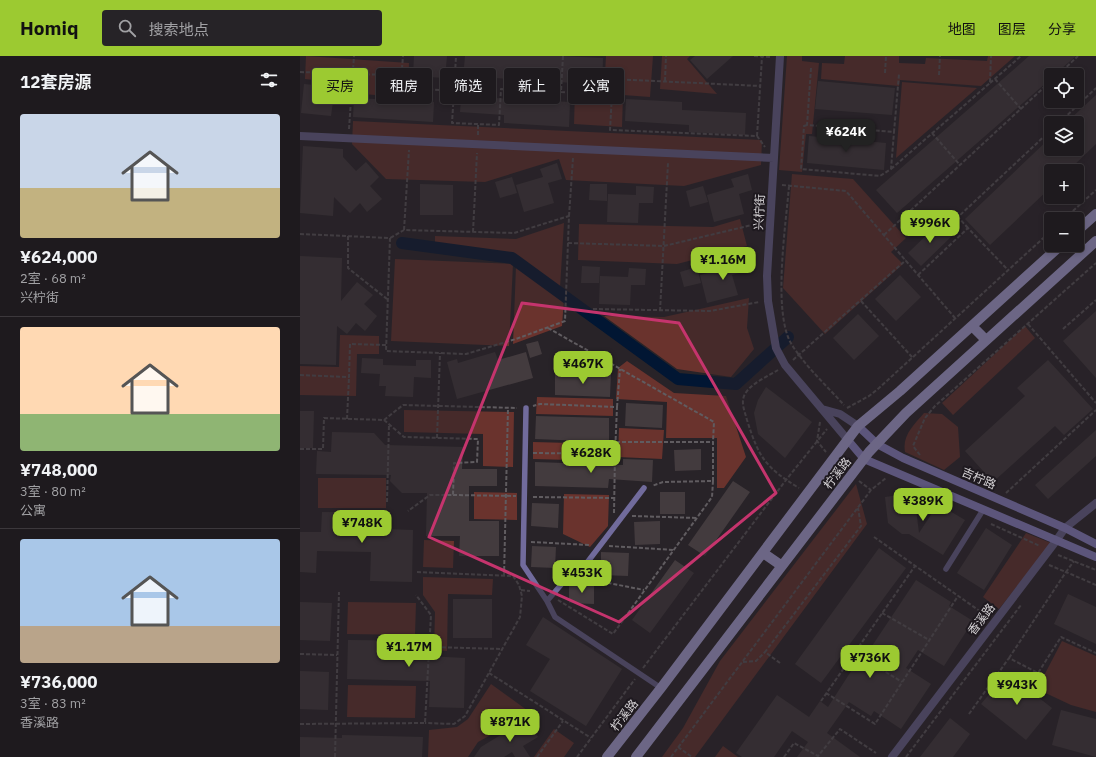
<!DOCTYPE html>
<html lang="zh">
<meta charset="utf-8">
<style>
body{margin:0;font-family:"IBM Plex Sans","Noto Sans SC",sans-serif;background:#262327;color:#f1f3f6;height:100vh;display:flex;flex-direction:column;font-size:15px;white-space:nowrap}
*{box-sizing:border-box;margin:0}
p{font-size:13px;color:#a1a1a4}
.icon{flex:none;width:22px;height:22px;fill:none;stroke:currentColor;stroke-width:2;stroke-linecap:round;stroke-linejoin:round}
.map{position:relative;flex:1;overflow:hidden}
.side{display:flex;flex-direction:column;background:#1e1a1e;width:300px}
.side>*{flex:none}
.top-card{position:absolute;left:12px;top:12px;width:380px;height:36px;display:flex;gap:8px}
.buttons{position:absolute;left:744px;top:12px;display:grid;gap:8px}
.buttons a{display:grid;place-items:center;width:40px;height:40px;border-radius:4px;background:#1e1a1e;box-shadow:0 2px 6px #0003,0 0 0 1px #3c383c;font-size:20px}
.price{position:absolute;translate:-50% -34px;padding:0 9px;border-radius:8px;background:#9cca31;color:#111;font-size:13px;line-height:26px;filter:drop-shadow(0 1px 2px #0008)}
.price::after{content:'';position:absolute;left:50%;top:24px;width:12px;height:9px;margin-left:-6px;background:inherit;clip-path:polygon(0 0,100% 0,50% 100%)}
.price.selected{background:#222;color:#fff}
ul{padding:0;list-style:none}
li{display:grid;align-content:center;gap:8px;height:212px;padding:0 20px}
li+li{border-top:1px solid #3c383c}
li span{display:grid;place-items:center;height:124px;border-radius:4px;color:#555}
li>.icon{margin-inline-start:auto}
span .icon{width:72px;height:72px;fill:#fffc;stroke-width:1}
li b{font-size:17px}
h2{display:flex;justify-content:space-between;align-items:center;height:48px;padding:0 20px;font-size:17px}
.tag{padding:0 14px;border-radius:4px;background:#1e1a1e;box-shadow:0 2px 6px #0003,0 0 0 1px #3c383c;font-size:14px;line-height:36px}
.tag.selected{background:#9cca31;color:#111}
header{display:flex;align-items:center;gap:24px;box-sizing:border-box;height:56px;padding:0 20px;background:#9cca31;color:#111}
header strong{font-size:19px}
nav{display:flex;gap:22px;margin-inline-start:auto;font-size:14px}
.search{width:280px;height:36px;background:#262327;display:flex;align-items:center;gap:10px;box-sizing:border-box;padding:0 14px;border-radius:4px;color:#a1a1a4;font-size:15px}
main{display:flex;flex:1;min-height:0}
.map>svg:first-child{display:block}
</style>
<header>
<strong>Homiq</strong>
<div class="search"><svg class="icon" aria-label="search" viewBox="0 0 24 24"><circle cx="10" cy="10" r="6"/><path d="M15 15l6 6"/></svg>搜索地点</div>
<nav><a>地图</a><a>图层</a><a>分享</a></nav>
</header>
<main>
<section class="side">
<h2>12套房源<svg class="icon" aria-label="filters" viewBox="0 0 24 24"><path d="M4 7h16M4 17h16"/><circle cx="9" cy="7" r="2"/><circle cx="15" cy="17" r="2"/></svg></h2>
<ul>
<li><span style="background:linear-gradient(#c9d6e8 60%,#c2b280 0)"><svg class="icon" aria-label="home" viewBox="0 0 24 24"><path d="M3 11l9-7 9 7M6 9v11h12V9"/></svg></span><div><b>¥624,000</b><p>2室 · 68 m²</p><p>兴柠街</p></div></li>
<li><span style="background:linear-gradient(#ffd9b3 70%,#8fb573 0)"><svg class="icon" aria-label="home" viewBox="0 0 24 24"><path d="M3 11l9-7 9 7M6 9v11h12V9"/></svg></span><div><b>¥748,000</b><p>3室 · 80 m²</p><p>公寓</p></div></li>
<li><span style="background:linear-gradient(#a9c7e8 70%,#b9a48a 0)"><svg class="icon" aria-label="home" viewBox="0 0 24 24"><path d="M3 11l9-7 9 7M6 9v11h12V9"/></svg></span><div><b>¥736,000</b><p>3室 · 83 m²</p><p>香溪路</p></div></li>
</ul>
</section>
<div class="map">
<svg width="796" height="701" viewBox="0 0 796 701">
<rect width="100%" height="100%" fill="#282328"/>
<path fill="#6a332d" d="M6 0 109 7 108 42 53 37 38 27 5 23Z
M306 0H353L350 41 323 39 322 71 274 68 275 35 304 36Z
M362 0H390L387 3 417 38 360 33Z
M487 0H502V5L519 7 512 78H506L502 116 479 114Z
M545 0H599V7L625 8 626 2 687 5 688 0H715L681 30 600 24 599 30 521 23 522 7 544 8Z
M602 26 677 32 596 102Z
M53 65 462 84 461 109 384 130 266 124 259 103 185 126 86 123 52 88Z
M492 118 553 123 606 182 591 196 603 208 525 278 483 232Z
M440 163 447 190 377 208 278 204 279 168 413 171Z
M264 167 260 232 214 197 135 187V180L216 183Z
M95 203 213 208 209 290 91 285Z
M216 210 264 243 262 270 213 288Z
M449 242 447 272 454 293 431 321 377 313 304 260 364 261Z
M725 270 735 282 653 359 642 347Z
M40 279 79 280V298H57L56 340 0 339V310L39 311Z
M327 305 374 337 426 340 446 401 424 432H417V382H366L367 346 316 343 318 312Z
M237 341 313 343V360L236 358Z
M104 354 214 356 213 411 183 410V378L104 376Z
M624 357 642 358 658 371 660 401 644 414 605 396C602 379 614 369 624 357Z
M319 372 364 374 362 403 318 401Z
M233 386 309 388V405L233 403Z
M18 422H86V452H18Z
M556 428 567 468 395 701H362L383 672 420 605Z
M174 436 217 437V464L174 463Z
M264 438 309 439 308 470 290 491 263 478Z
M726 477 751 487 699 553 683 541Z
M124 484 154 485 153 512 123 511Z
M123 521 193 523 192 539 148 538 147 595 134 594 135 556 123 539Z
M48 546 116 547 115 579 47 578Z
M762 585 796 600V656L771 649 737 633Z
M191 628 231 657 178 686 168 701H128L129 674 157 671 168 663Z
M48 629 116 630 115 662 47 661Z
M254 673 274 687 264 701H234Z
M423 690 438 701H415Z"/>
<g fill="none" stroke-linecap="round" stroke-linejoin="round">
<path stroke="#011633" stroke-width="12" d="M102 187 212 202 378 323 436 328 488 281"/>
</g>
<path fill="#433b3e" d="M114 0H147L145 22 113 20Z
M165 0H260L303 2 302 33 274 32V27L195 22 194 42 270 46 269 71 204 67V59L160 56Z
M395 0H433L407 23 390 4Z
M729 0H776L754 19H751L747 26 597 157 576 134Z
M518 25 595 32 592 59 515 53Z
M4 28 35 31 31 60 1 57Z
M796 39V88L768 115H751V131L690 189 665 163 751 81V93H777V67H766Z
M54 42 134 46 133 66 53 61Z
M326 43 382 46V54L446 57 445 79 389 76V69L325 65Z
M509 80 586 87 584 114 507 107Z
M3 90 43 93V101L56 115 66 106 79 121 70 130 82 143 67 156 60 147 50 157 34 141 33 160 0 157Z
M257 107 262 123 248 127 254 147 224 156 216 129 243 121 240 113Z
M448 118 452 134 439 138 444 158 414 166 407 139 434 131 431 123Z
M212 121 217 137 200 142 195 126Z
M120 128 153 129V159H120Z
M290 128H307V145L289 144Z
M336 130 354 131 353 147H339L338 167 307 166 308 138 336 139Z
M403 130 408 146 390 151 386 135Z
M640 166 653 179 621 210 608 197Z
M442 199 446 215 432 219 438 239 407 247 400 219 427 212 425 204Z
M0 200 42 202 41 245 57 226 73 239 64 248 77 260 65 275 56 267 47 278 37 270 36 309 0 308Z
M282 210 300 211 299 227H281Z
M397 211 401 227 384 231 380 216Z
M329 212 346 213 345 229H331L330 249 299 248 300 220 328 221Z
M600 219 621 241 596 265 575 243Z
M796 255V322L763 285Z
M558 258 579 280 554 304 533 282Z
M238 285 242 298 230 302 226 288Z
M195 296 198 304 226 296 233 322 157 343 147 306 157 303 158 307Z
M62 302 83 303V309L116 310V304H131V322L114 321 113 341 85 340 86 330H79L80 318 61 317Z
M748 304 793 353 764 379 755 370 693 426 665 395 725 340 717 332Z
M255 317 311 318 310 341 255 339Z
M466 331 512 366 485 402 458 378 454 357 458 344Z
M326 347 363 349 362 372 325 370Z
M0 355H14L13 392H0Z
M236 360 309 362V386L235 383Z
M796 374V400L748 443 735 429Z
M32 376 74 377 85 389 163 391 162 413H197V430H169V465H199V500H159L160 480H126L127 437H102L90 425 91 419 16 418 17 395 31 396Z
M401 393V414L375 415 374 394Z
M323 403 353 404 352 426 309 423 308 432 235 430V406L323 409Z
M433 425 450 436 405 500 388 489Z
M360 436H385V458H360Z
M614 437 619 477 638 448 665 464 643 499 609 478H602L588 467 585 441Z
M232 447 259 448 258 472 231 470Z
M22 456 85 457V473L113 474 112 526 70 525 71 496 17 495 16 517 0 516V476H21Z
M360 465V488L335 489 334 466Z
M686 472 712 489 684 534 657 517Z
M232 490 256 491 255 512 231 511Z
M579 492 606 512 521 627 495 608Z
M301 496 329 497 328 520 301 519Z
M375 504 394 517 350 577 332 564Z
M616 524 651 546 649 550 673 565 644 610 618 594 606 612 631 628 601 673 574 655 571 660 549 646 527 677 560 701H497L508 686 492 675 474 701H442L436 697 477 639 509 661 520 645 528 651 557 606 560 608Z
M269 528 294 529V548L269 547Z
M768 538 796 551V588L754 568Z
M153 543H192V582H153Z
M0 546 32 547 30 585 0 584Z
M243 561 322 613 286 670 230 635 250 603 226 589Z
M48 584 126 585 125 600 165 602 164 652 129 651 130 625 47 623Z
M0 615 29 616 28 654 0 653Z
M707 617 752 652 726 684 681 648Z
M761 654 796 663V701L752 689Z
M650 662 670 678 653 701H620Z
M227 663 238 681 223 690 230 701H215L212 696 204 701H174L181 691Z
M42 679 123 681 122 701H0V681L42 682Z"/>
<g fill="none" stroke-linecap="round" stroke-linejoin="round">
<path stroke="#605c60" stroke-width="2" stroke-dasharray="4 2" stroke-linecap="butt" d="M263 0 261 36 312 38 310 74 457 80 465 91
M454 0 471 1
M511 12 507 69 594 76 599 18
M0 16 87 19 121 33 154 35 156 0
M585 17 586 0
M639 19 640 0
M758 19 778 0
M695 23 721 53
M101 25 103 0
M365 25 366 0
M690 27 721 0
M154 35 152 67 199 69 201 33 261 36
M312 38V23L460 30
M759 67 796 32
M507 69 504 70 501 113 580 120 591 113 594 76
M49 73 54 0
M632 77 660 109
M178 79V68
M457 80 462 1
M591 113 690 27 691 0
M482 129 546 135 655 262
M489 130C486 168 472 258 492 289 506 311 527 330 544 349
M269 160 273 102
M764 163 796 134
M668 172 658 161 751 74
M104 174 109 94
M173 176 177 97
M0 178 90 182 86 295 166 298 216 283 265 265 269 160 214 177 104 174 90 182
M584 179 751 25
M48 180V212L87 243
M268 187 364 190 452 169H461
M618 219 668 172 708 214
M561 245 612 301
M293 253 410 255 459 246
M360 255 368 107
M728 268 796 347
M248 272 414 366 413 386
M763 273 796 244
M493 304 606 204
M478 314C467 321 449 328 444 340 441 348 445 356 447 364 459 402 465 411 499 432
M0 319 49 321 50 288 86 289
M317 351 320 313
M547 352 569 340 579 332 751 175
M47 363 49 321
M84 364 103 349 217 352
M520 366 517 385 526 396
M137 382 140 297
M316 386H413V425L363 426 352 430
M0 393H23L24 362 84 364 104 381 178 383 177 406 154 407 153 439H130L108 455
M233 397 315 398 317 351 240 348 233 350
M620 399 613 390 625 362 635 350 796 207
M559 425 571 434
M706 437 796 354
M153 439 216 440
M233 441 314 442
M87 446 89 368
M314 457 315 398
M332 460 397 462
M691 468 740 490
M574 481 684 558
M231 486 290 489
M309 490 373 494
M758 499 796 514
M749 509 766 516 774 505
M117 516 213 520 219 529 222 540 220 561 165 660 154 668 125 667
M204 520 208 352
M278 521 344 534
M221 534 230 535
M258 544 313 578 412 441 413 425
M582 557 629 584
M130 591 202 593
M555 597 602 626
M0 598 37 599
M709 602 766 516 796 529
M443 606 456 605 465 596
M480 607 465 596 561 470 558 452
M343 612 486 424 527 373
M189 617 291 682
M526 637 575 668 658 540
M521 645 615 510
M669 658 709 602 738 617 761 581 796 597
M0 668 125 667 131 559 116 539
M378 691 392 701
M35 701 39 536
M237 701 263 665
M277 701 335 623
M371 701 571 434 586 422
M484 701 494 687 518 700 540 673 576 697
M606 701 721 549"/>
<path stroke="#716b9c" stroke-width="5.5" d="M226 352 223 509 247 545 255 561 361 632
M646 513 683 454
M247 545 272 516 286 508 344 432"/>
<path stroke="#716b9c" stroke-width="8" d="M480 0 467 220 468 245 476 292 485 309 547 383
M0 80 474 102
M522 353 540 358 558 370
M592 701 756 485"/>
<path stroke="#716b9c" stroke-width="8" d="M756 485 765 472 796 447"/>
<path stroke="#9c93e1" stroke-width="8" d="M558 370 577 388 603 402 765 472 796 488
M547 383 564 403 796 501"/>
<path stroke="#bfb9f6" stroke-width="10" d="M777 175 796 158
M672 270 686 284
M463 497 482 510
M307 701 361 632 558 370 600 335 761 189
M336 701 569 396 606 357 796 185"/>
</g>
<path d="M0 0H796V701H0ZM222 247 379 267 476 437 319 566 129 481Z" fill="#282328" fill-opacity=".55" fill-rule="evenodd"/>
<path fill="none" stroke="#c5346d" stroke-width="3" stroke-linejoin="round" d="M222 247 379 267 476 437 319 566 129 481Z"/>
<g text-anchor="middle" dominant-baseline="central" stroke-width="4" stroke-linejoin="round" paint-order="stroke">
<g font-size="12" fill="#d5d2d5" stroke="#1e191f">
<text transform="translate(459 156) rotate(-87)">兴柠街</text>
<text transform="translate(537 417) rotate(-52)">柠溪路</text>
<text transform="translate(679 422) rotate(23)">吉柠路</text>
<text transform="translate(681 563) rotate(-53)">香溪路</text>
<text transform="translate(324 659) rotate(-52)">柠溪路</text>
</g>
</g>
</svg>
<div class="buttons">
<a><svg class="icon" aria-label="locate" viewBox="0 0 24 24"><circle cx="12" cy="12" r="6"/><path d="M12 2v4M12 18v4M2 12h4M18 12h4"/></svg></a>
<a><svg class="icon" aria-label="layers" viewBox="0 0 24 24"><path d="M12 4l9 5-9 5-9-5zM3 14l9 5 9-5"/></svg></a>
<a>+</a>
<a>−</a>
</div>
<b class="price selected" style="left:546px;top:97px">¥624K</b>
<b class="price" style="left:630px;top:188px">¥996K</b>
<b class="price" style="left:423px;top:225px">¥1.16M</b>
<b class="price" style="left:283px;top:329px">¥467K</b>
<b class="price" style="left:291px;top:418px">¥628K</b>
<b class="price" style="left:623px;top:466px">¥389K</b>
<b class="price" style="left:62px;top:488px">¥748K</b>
<b class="price" style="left:282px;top:538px">¥453K</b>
<b class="price" style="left:109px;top:612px">¥1.17M</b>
<b class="price" style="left:570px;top:623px">¥736K</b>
<b class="price" style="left:717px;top:650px">¥943K</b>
<b class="price" style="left:210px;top:687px">¥871K</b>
<div class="top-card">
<a class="tag selected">买房</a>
<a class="tag">租房</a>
<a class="tag">筛选</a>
<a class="tag">新上</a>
<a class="tag">公寓</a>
</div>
</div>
</main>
